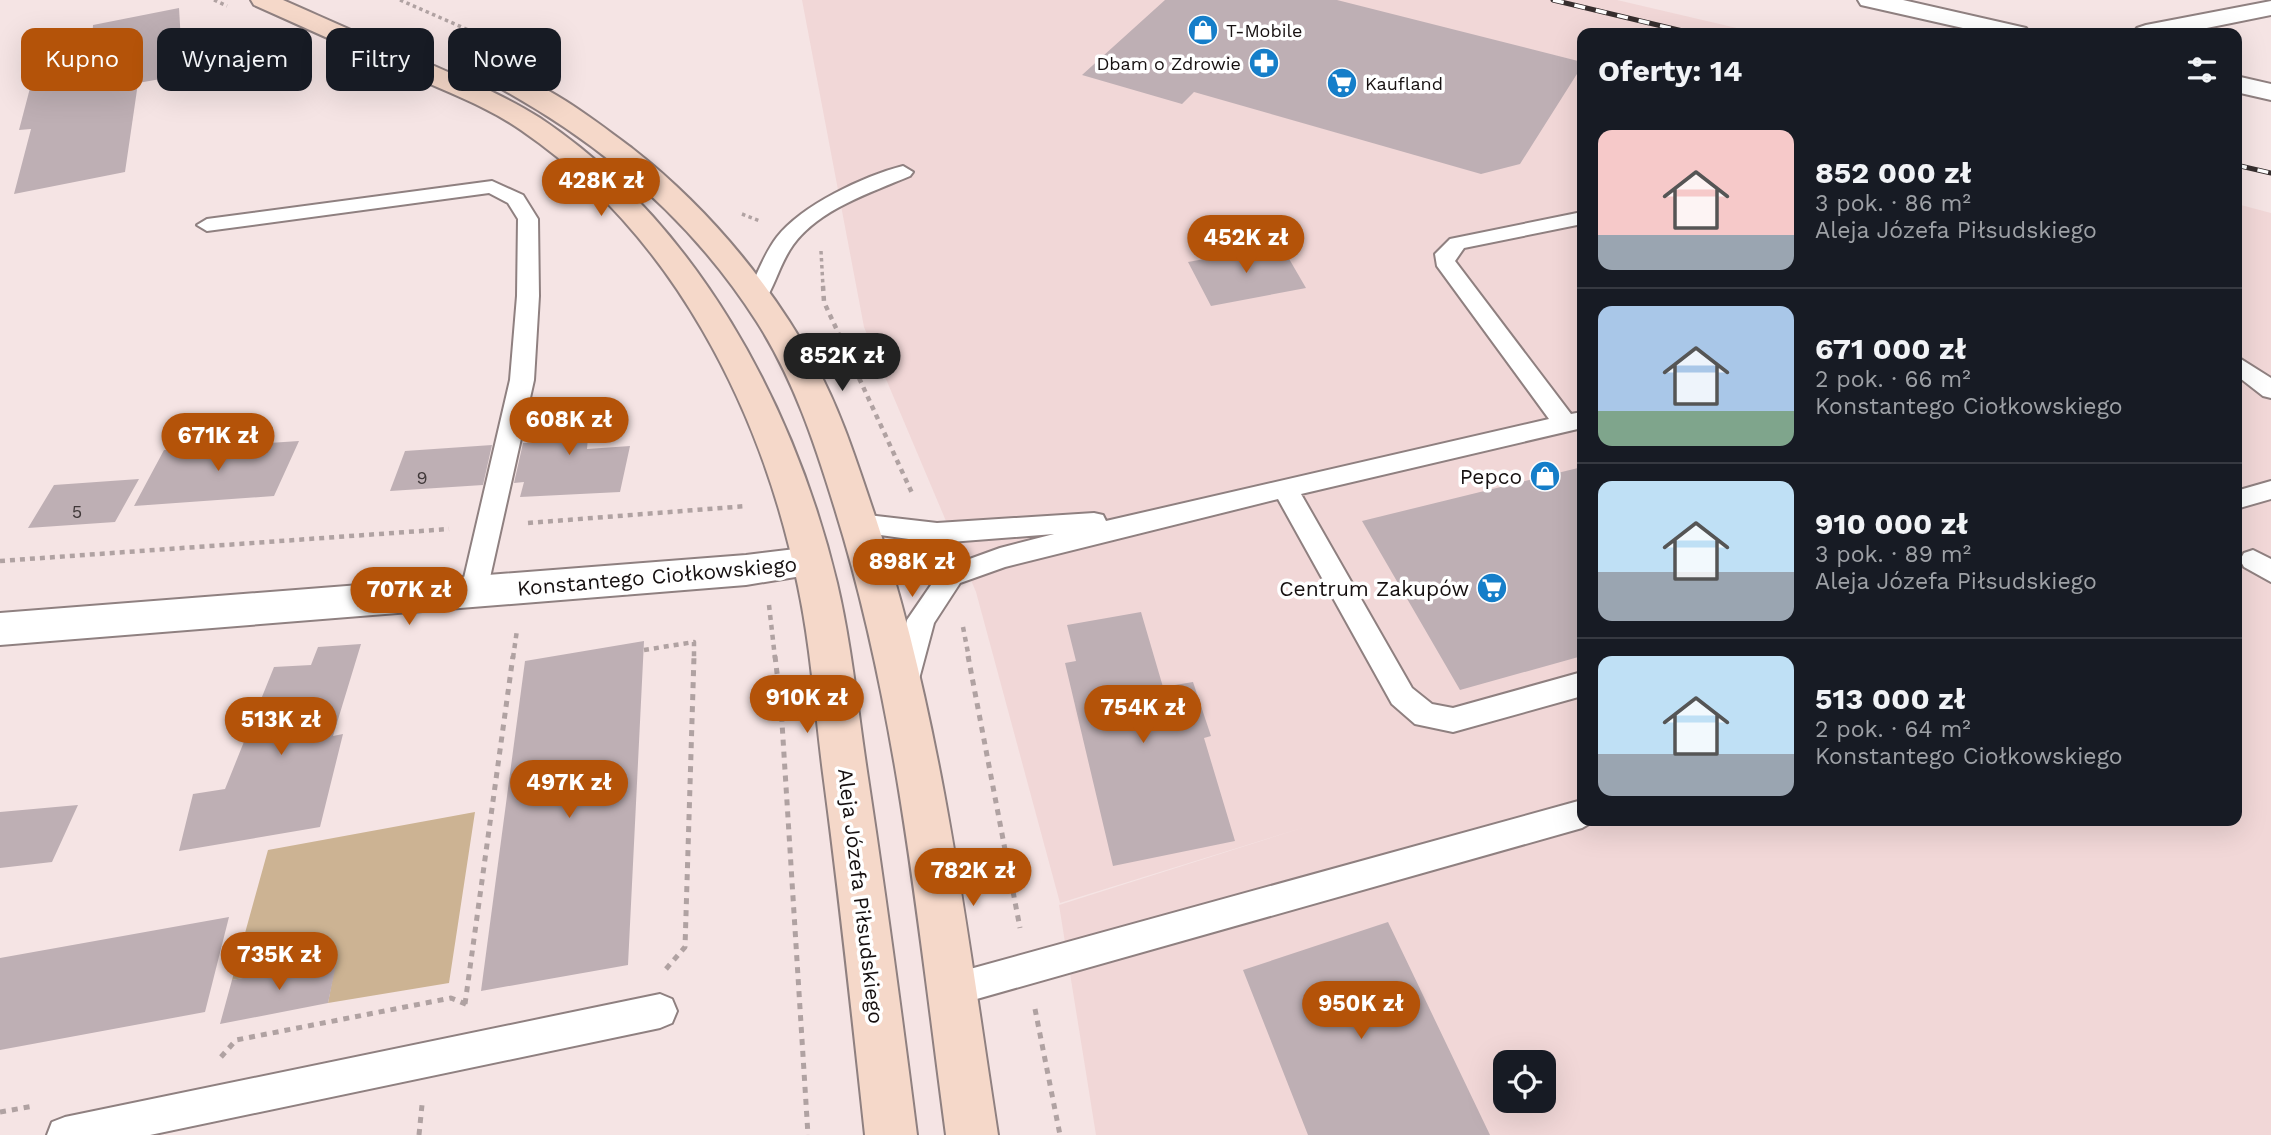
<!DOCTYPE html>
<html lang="pl">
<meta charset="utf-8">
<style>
body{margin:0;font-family:"Work Sans",sans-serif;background:#242831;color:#f1f3f6;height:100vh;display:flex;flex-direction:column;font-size:26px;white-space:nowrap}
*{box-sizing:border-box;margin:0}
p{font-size:23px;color:#9ea1a6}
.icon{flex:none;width:38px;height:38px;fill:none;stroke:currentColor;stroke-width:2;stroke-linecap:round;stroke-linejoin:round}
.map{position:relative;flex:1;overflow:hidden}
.drawer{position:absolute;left:1577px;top:28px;width:665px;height:798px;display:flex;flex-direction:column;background:#171b24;border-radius:14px;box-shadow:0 7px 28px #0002}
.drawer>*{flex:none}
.banner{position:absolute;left:21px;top:28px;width:665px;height:63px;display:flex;gap:14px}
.controls{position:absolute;left:1493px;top:1050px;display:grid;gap:14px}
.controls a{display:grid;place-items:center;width:63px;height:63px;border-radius:14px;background:#171b24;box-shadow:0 7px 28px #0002;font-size:35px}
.price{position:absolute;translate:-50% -60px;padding:0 16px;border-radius:24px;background:#b45309;color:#fff;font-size:23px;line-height:46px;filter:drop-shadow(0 2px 4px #0008)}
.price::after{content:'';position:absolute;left:50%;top:42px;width:21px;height:16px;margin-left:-10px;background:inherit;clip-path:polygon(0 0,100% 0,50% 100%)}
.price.active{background:#222;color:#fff}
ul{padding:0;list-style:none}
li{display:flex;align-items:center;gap:21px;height:175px;padding:0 21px}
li+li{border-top:2px solid #363941}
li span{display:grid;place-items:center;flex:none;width:196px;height:140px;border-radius:14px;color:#555}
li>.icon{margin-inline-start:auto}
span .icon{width:84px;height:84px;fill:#fffc;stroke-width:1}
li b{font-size:30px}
h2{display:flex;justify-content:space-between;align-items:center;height:84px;padding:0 21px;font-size:30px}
.chip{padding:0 24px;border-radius:14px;background:#171b24;box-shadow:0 7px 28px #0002;font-size:24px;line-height:63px}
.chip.active{background:#b45309;color:#fff}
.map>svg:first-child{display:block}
</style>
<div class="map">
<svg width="2271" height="1135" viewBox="0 0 2271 1135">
<rect width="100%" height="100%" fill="#f5e4e4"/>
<path fill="#f1d7d7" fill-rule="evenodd" d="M802 0H1617L1758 33H1582V821H2236L2237 204 2271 213V1135H1096L1059 905 1305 827 1060 903 976 592 864 327ZM1505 1062H1544V1101H1505Z"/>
<path fill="#ccb393" d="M475 812 449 983 328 1003 336 960 232 980 268 850Z"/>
<path fill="#beafb4" d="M1165 0H1337L1582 62V66L1520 164 1481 174 1194 92 1182 104 1082 75Z
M179 8 183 75 138 83 125 172 14 194 31 129 19 130 40 50 92 40 93 25Z
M1281 245 1306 288 1211 306 1188 262Z
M591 401 587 449 630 446 620 492 520 497 524 482 514 483 523 443 539 442 542 408Z
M299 441 274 496 134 506 164 450Z
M492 445 483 485 390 491 405 451Z
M1582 467V656L1460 690 1362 521Z
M139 479 115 522 28 528 54 485Z
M1141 612 1163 687 1193 682 1211 736 1204 738 1235 841 1113 866 1065 663 1076 661 1067 625Z
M644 641 628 965 481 991 525 661Z
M361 644 333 736 343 734 320 827 179 851 193 794 225 789 274 667 311 665 318 647Z
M78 805 52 862 0 868V812Z
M229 917 205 1012 0 1050V958Z
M1388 922 1490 1135H1308L1243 970Z
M337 960 328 1003 220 1024 232 980Z"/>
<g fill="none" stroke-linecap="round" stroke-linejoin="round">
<g stroke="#8f8080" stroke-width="4">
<path id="lane" d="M903 166 913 172 910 176C870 193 819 209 793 245 780 263 775 286 763 304H747L744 299C756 279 763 255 777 237 802 205 864 176 903 166Z
M492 181 523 195 538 219 539 296 534 380 487 591 483 598 474 601 465 598 461 591 510 380 517 296 518 219 508 203 489 193 207 231 197 225 207 219Z
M1582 212V224L1464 248 1455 261 1571 414 1582 412V428L1301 494 1412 688 1432 704 1453 708 1582 672V696L1453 732 1415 724 1392 704 1278 499 1005 567 960 583 934 623 915 694 905 698 895 694 891 686 907 620 942 569 1000 548 1054 534 937 543 859 532 850 530 846 523 850 516 859 514 937 523 1094 513 1103 515 1106 521 1549 419 1437 266 1435 254 1450 239Z
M2236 356 2271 378V398L2263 396 2236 375Z
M2271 481V499L2236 509V491Z
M2253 550 2271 559V582L2244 567 2240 560 2244 553Z
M1582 800V821H1594L1582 828 952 1006 940 1002 935 990 940 978 952 974Z
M660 994 672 999 677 1011 672 1023 660 1028 150 1135H47L52 1122 65 1117Z"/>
</g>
<g stroke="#8f8080" stroke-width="4">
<path id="street" d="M1858 0H1903L2026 28 2030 33H1985L1861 5Z
M2271 1V15L2182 33H2133L2137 28 2146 25Z
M2236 76 2271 84V100L2236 92Z
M812 547 826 552 831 562 826 572 746 585 0 645V613L746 555Z"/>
</g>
<g stroke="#8f8080" stroke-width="4">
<path id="secondary" d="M251 0H283C333 22 382 44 432 65 468 81 506 96 540 118 696 222 794 404 837 583 852 647 858 713 868 778 886 897 902 1016 917 1135H865C852 1014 839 893 823 773 815 711 811 647 798 586 762 409 672 233 521 130 488 107 450 93 414 77 361 53 308 29 254 5Z
M507 73C549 84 598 123 633 149 707 207 769 282 815 364 841 411 857 463 874 513 941 713 966 927 998 1135H946C918 926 898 711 835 509 815 444 794 380 757 322 692 220 602 144 498 87L494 81 498 75Z"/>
</g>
<path stroke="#b0a2a2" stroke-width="3.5" stroke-dasharray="3.5 3.5" stroke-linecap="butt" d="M214 0 227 6
M400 0 505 46
M742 214 760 221
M821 251 823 287"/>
<path stroke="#b0a2a2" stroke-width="4.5" stroke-dasharray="5 5" stroke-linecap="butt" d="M823 286 824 302 912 493
M528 523 747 506
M0 561 449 529
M769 605 775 658
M963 627 969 658
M644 650 694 642V658
M513 658 517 630"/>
<path stroke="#b0a2a2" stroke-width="5" stroke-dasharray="6 6" stroke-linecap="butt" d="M775 656 781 707 808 1135
M968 656 1020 928
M666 969 685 947 694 656
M465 1004 513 656
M1035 1009 1060 1135
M221 1057 236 1040 451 998 468 1005
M0 1112 34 1106
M419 1135 422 1105"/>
<use href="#lane" fill="#fff" fill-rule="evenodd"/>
<use href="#street" fill="#fff" fill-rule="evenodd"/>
<use href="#secondary" fill="#f5d8c9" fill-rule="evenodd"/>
<g stroke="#362e2e" stroke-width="5">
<path id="rail" d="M1553 0 1691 33
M2236 165 2271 173"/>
</g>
<use href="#rail" stroke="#fff" stroke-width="3.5" stroke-dasharray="11" stroke-linecap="butt"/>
</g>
<defs>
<g id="shop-disc" transform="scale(1.575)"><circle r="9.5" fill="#157ec9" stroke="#fff"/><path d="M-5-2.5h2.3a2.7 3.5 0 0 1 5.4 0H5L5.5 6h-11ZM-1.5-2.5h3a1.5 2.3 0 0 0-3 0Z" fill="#fff"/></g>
<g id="pharmacy-disc" transform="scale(1.575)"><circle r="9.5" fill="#157ec9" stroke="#fff"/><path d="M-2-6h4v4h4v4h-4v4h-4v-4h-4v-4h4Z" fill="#fff"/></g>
<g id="supermarket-disc" transform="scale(1.575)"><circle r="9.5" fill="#157ec9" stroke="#fff"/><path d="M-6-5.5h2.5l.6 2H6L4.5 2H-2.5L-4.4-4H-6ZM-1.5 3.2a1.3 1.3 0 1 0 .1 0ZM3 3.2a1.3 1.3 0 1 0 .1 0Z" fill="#fff"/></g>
</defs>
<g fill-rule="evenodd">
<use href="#shop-disc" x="1203" y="30"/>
<use href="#pharmacy-disc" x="1264" y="63"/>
<use href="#supermarket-disc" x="1342" y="83"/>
<use href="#shop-disc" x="1545" y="476"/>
<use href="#supermarket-disc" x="1492" y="588"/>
</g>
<g text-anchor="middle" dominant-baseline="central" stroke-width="7" stroke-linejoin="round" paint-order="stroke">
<g font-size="18" fill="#161010" stroke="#fff" text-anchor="start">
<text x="1226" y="30">T-Mobile</text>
<text x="1241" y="63" text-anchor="end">Dbam o Zdrowie</text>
<text x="1365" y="83">Kaufland</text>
</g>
<g font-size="18" fill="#403839">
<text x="422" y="477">9</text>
<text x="77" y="511">5</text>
</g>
<g font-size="21" fill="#161010" stroke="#fff" text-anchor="end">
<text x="1522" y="476">Pepco</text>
<text x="1469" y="588">Centrum Zakupów</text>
</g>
<g font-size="21" fill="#161010" stroke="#fff">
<text transform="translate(657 576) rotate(-5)">Konstantego Ciołkowskiego</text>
<text transform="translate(861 896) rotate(83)">Aleja Józefa Piłsudskiego</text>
</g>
</g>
</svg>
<div class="controls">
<a><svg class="icon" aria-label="locate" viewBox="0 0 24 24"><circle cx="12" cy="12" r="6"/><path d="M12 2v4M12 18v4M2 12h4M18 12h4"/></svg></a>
</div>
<b class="price" style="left:601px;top:218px">428K zł</b>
<b class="price" style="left:1246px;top:275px">452K zł</b>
<b class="price active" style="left:842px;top:393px">852K zł</b>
<b class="price" style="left:569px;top:457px">608K zł</b>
<b class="price" style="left:218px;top:473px">671K zł</b>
<b class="price" style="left:912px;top:599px">898K zł</b>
<b class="price" style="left:409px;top:627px">707K zł</b>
<b class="price" style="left:807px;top:735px">910K zł</b>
<b class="price" style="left:1143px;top:745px">754K zł</b>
<b class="price" style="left:281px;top:757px">513K zł</b>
<b class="price" style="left:569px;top:820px">497K zł</b>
<b class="price" style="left:973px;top:908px">782K zł</b>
<b class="price" style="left:279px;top:992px">735K zł</b>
<b class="price" style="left:1361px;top:1041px">950K zł</b>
<div class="banner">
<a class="chip active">Kupno</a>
<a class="chip">Wynajem</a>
<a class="chip">Filtry</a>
<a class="chip">Nowe</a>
</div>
<section class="drawer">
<h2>Oferty: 14<svg class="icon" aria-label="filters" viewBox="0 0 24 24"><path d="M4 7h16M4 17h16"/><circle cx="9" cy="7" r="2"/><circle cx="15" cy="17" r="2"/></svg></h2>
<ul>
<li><span style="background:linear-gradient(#f6c9c9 75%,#9aa5b1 0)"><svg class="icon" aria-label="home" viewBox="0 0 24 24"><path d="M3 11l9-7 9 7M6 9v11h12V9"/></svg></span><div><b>852 000 zł</b><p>3 pok. · 86 m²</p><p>Aleja Józefa Piłsudskiego</p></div></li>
<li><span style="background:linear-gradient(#a9c7e8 75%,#7fa58c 0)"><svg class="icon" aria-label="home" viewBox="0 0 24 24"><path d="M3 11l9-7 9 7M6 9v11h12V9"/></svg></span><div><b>671 000 zł</b><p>2 pok. · 66 m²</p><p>Konstantego Ciołkowskiego</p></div></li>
<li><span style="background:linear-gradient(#bfe0f5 65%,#9aa5b1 0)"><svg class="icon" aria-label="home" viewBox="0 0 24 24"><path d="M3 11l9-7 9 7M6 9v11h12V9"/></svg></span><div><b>910 000 zł</b><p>3 pok. · 89 m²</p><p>Aleja Józefa Piłsudskiego</p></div></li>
<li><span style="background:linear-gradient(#bfe0f5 70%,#9aa5b1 0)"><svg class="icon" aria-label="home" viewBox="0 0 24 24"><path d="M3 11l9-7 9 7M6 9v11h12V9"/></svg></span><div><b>513 000 zł</b><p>2 pok. · 64 m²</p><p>Konstantego Ciołkowskiego</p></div></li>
</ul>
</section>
</div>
